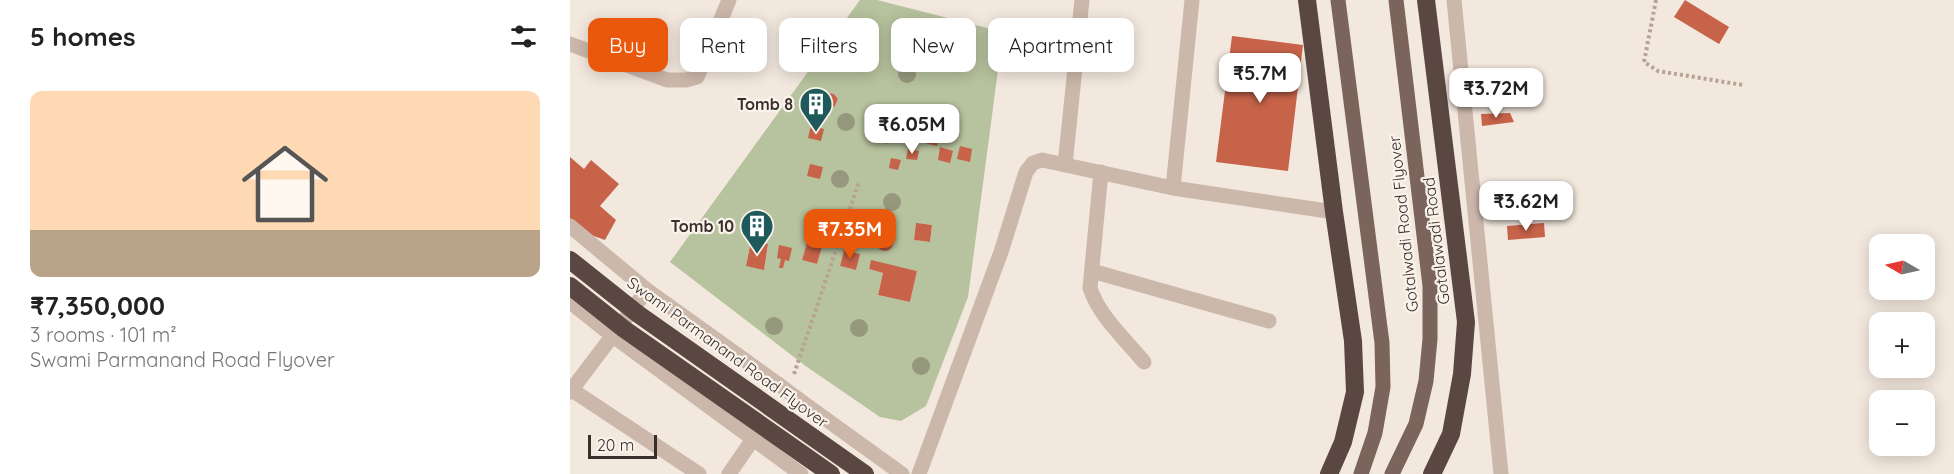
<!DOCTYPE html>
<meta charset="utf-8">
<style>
body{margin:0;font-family:Quicksand,sans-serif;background:#f6f6f6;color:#222;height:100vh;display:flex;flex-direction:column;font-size:22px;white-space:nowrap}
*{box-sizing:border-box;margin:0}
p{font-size:20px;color:#767676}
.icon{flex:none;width:33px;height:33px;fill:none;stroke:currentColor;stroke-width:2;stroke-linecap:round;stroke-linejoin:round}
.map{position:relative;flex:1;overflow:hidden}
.drawer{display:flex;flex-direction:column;background:#fff;width:570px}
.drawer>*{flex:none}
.top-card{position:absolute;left:18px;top:18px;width:570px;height:54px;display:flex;gap:12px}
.needle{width:39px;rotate:279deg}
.fabs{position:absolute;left:1299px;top:234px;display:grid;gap:12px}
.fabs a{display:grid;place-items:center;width:66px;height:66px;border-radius:12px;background:#fff;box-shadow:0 3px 15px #0003;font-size:30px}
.scale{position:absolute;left:18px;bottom:15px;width:69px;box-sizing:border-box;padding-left:6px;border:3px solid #392e2a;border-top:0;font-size:16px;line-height:21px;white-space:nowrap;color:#392e2a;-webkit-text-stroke:4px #faf3eb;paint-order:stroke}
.price{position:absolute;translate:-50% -51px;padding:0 14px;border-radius:12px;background:#fff;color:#222;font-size:20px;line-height:39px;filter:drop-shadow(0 2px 3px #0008)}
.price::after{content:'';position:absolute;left:50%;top:36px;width:18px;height:14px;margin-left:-9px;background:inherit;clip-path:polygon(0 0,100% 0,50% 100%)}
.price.active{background:#ea580c;color:#fff}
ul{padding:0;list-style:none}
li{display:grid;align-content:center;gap:12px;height:318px;padding:0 30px}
li span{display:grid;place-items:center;height:186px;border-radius:12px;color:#555}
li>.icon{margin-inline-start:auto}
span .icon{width:108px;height:108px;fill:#fffc;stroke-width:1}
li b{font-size:26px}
h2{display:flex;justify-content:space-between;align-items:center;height:72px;padding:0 30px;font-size:26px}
.pill{padding:0 21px;border-radius:12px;background:#fff;box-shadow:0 3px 15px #0003;font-size:21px;line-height:54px}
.pill.active{background:#ea580c;color:#fff}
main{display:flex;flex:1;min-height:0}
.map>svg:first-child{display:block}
</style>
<main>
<section class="drawer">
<h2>5 homes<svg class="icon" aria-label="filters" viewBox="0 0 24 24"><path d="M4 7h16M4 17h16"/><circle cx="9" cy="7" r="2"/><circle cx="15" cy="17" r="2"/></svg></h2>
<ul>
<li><span style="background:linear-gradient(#ffd9b3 75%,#b9a48a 0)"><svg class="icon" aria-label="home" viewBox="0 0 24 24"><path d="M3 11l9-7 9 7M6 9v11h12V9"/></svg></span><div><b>₹7,350,000</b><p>3 rooms · 101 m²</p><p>Swami Parmanand Road Flyover</p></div></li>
</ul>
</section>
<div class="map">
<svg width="1384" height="474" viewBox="0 0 1384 474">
<rect width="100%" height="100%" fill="#f3e8de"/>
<path fill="#b7c29e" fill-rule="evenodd" d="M290 0H307L433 32 398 297 356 406 331 421 310 417 237 367 100 262ZM255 92 264 94 268 99 265 106C258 109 253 109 248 103L249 94ZM304 119 322 124 317 144 299 139ZM346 224 362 225 360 242 344 240ZM238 240 253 245 247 264 232 260ZM181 241 198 245 194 269 176 266ZM274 250 289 254 286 270 270 266ZM301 261 347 271 340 302 308 295 313 273 299 269Z"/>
<path fill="#c66349" d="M1115 0 1159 27 1149 44 1104 17Z
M662 36 733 45 718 171 646 162Z
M255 92 264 94 268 99 265 106 259 109 252 107 248 103 249 94Z
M940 113 944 122 912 126 911 114Z
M304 119 323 123 317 144 299 139Z
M241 125 254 129 251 141 238 138Z
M357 131 370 134 367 146 354 143Z
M390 146 402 149 400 162 387 159Z
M370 147 383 151 380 163 368 160Z
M338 149 349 151 347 160 336 159Z
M0 157 14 169 21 160 49 184 30 206 46 220 35 240 18 234 0 218Z
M321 158 331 160 328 170 319 168Z
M240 164 253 167 250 179 237 176Z
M346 223 362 225 360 242 344 240Z
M974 223 975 237 938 240 937 226Z
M307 243a8 8 0 1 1 16 0a8 8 0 1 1-16 0Z
M238 239 253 244 247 264 232 260Z
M181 241 198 244 194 270 176 266Z
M209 245 222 248 219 261 215 260 213 268H209L211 259 207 258Z
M274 250 290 254 286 270 270 266Z
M301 260 347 271 340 302 308 295 313 273 299 269Z"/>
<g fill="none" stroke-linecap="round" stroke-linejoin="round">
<path stroke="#b7a294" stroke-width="4" stroke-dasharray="3 3" stroke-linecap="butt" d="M1086 0 1074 62 1088 71 1173 85
M224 374 289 182"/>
<path stroke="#cbb8aa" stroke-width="15" d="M884 0 931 474
M0 44 97 80H116L127 77 159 0
M495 165 512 0
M531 172 520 288C529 316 555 339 574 362
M603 188 622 0
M0 226 77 290 208 384
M522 271 699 321
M0 302 43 336 231 474
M2 390 129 474
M0 392 77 290
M228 399 332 474
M159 474 183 439
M349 474 431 252 456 172 463 163 472 160 603 188 764 212"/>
<path stroke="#7a645b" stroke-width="15" d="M768 0 812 343 813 387 805 433 791 474
M822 474 846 424 856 381 860 339V286L826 0"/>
<path stroke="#5a4741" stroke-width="18" d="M737 0 764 212 783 341 785 392 773 442 759 474
M856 0 896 322 892 374 881 434 862 474"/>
<path stroke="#cbb8aa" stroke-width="15" d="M208 384 228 399"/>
<path stroke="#5a4741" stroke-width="18" d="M0 260 68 314 295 474
M0 286 54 329 261 474"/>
</g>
<g fill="#96987d">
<circle cx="337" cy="74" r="9"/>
<circle cx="276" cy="122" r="9"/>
<circle cx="270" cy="179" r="9"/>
<circle cx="322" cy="202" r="9"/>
<circle cx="204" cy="326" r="9"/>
<circle cx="289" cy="328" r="9"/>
<circle cx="351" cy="366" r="9"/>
</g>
<defs>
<g id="building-pin" transform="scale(1.725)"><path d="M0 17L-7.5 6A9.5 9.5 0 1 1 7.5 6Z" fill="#1f595b" stroke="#faf3eb"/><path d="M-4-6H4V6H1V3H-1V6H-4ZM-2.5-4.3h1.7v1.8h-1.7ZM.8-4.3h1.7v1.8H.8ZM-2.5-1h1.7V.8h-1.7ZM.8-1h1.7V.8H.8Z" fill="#fff"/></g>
</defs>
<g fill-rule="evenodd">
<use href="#building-pin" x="246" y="104"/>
<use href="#building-pin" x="187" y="226"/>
</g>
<g text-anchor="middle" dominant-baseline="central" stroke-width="4.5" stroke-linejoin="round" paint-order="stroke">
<g font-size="16" font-weight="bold" fill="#392e2a" stroke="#faf3eb" text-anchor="end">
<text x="223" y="104">Tomb 8</text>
<text x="164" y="226">Tomb 10</text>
</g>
<g font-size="16" fill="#392e2a" stroke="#faf3eb">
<text transform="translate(833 224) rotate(-96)">Gotalwadi Road Flyover</text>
<text transform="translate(866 241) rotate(-97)">Gotalawadi Road</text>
<text transform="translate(158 352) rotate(36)">Swami Parmanand Road Flyover</text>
</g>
</g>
</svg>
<div class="fabs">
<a><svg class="needle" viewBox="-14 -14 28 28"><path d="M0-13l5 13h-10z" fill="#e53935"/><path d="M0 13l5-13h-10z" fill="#767676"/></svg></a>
<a>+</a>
<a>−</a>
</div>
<div class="scale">20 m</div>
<b class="price" style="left:690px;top:104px">₹5.7M</b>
<b class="price" style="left:926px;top:119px">₹3.72M</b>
<b class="price" style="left:342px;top:155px">₹6.05M</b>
<b class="price" style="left:956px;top:232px">₹3.62M</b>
<b class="price active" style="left:280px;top:260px">₹7.35M</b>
<div class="top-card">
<a class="pill active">Buy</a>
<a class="pill">Rent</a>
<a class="pill">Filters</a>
<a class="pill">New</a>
<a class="pill">Apartment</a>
</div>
</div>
</main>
